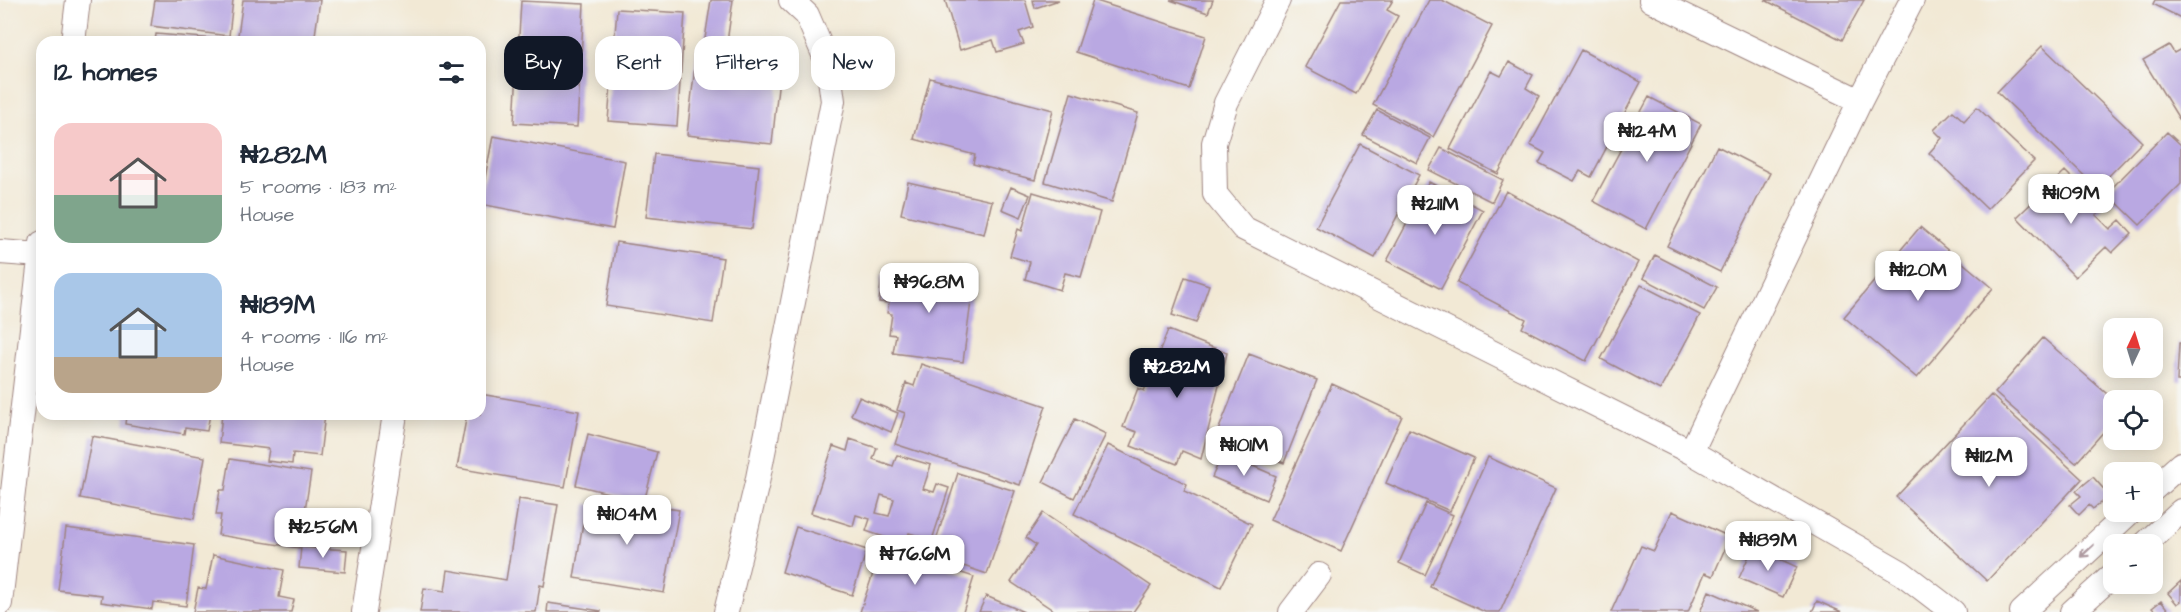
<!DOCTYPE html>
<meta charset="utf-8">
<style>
body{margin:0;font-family:"Architects Daughter",sans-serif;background:#f2f2f3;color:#1f2937;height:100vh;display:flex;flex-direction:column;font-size:22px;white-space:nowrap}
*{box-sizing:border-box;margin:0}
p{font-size:20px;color:#747a83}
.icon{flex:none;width:33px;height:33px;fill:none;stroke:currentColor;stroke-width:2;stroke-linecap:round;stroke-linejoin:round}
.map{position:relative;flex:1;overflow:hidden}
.panel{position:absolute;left:36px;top:36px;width:450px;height:384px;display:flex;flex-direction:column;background:#fff;border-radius:18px;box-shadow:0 3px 15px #0003}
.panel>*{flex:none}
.banner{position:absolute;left:504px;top:36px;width:570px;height:54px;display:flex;gap:12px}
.needle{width:39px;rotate:4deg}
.controls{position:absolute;left:2103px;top:318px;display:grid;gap:12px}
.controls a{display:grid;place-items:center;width:60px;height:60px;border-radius:12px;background:#fff;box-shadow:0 3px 15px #0003;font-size:30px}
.price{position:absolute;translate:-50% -51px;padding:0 14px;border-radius:12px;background:#fff;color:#222;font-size:20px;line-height:39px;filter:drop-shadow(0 2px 3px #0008)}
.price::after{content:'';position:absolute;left:50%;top:36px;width:18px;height:14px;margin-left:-9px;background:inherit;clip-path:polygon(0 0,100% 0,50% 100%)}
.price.on{background:#111827;color:#fff}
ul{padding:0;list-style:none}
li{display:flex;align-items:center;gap:18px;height:150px;padding:0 18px}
li span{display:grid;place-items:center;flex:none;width:168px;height:120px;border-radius:18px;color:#555}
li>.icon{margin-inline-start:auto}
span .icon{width:72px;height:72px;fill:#fffc;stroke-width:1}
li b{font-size:26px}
h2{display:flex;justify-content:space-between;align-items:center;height:72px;padding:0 18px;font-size:26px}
.tag{padding:0 21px;border-radius:18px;background:#fff;box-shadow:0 3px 15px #0003;font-size:21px;line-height:54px}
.tag.on{background:#111827;color:#fff}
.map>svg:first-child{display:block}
</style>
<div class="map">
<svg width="2181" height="612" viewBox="0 0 2181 612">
<rect width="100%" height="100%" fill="#f6f6f2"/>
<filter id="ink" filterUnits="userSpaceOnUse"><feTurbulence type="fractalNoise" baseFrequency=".0167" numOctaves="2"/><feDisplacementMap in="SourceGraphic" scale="12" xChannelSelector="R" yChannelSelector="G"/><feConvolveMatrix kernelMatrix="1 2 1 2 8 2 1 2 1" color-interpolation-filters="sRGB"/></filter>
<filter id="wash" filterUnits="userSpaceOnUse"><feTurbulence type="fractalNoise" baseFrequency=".008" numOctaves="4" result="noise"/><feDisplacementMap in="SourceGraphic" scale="24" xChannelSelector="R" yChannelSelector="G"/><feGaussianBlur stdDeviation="1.35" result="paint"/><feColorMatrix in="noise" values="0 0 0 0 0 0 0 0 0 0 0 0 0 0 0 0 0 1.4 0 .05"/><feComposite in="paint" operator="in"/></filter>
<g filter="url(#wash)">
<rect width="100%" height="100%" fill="#f2e9d5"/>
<g id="blocks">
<path fill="#b9a8e2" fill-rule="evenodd" d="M155 0H233L229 36 151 26Z
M243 0H320L314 42H237Z
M711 0H733L726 49 704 45Z
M945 0H1025L1033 27 1019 32 1024 44 997 52 993 40 960 50Z
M1033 0H1059L1035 8Z
M1093 0 1206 36 1189 89 1076 52Z
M1170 0H1213L1208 13Z
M1341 0H1393L1387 10 1398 16 1356 94 1305 67Z
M1429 0H1442L1492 26 1433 137 1373 105Z
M1765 0H1864L1842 40Z
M2155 0H2181V18L2153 4Z
M521 1 584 4 577 127 514 123Z
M617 9 685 13 677 126 608 121Z
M156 34 228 40 229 38H232L231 42H155Z
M2169 45 2174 53 2181 49V122L2143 60Z
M2042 46 2142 142 2097 188 1997 92Z
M697 49 781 58 772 144 687 135Z
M1581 50 1641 82 1591 177 1580 171 1574 181 1539 163 1545 153 1530 145Z
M1509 62 1533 75 1526 88 1539 96 1498 174 1450 149 1491 71 1501 76Z
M930 78 1053 110 1035 180 973 164 975 155 914 139Z
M1071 93 1138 113 1112 202 1045 182Z
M1649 97 1701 124 1646 229 1593 201Z
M1977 107 2034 161 1987 209 1929 153 1942 138 1934 130 1953 111 1964 121Z
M1377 110 1430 138 1417 163 1363 135Z
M2167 132 2181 145V184L2140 225 2107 193Z
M493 136 625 161 613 229 480 204Z
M1360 144 1419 175 1375 258 1316 227Z
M1717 146 1770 173 1720 272 1667 246Z
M1441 148 1503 180 1492 202 1429 170Z
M654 154 759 166 752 229 646 217Z
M2065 171 2076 182 2072 187 2081 197 2086 192 2102 209 2096 215 2110 229 2120 220 2132 233 2112 253 2106 247 2075 277 2017 217Z
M908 182 992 201 984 234 901 214Z
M1429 182 1483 210 1441 289 1387 261Z
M1011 187 1030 195 1021 217 1002 209Z
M1506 191 1638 262 1586 361 1522 328 1526 319 1457 283Z
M1033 192 1100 212 1081 277 1065 273 1060 290 1025 279 1030 262 1010 256 1018 229 1022 231Z
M1920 227 1993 288 1917 378 1844 317Z
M616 242 723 258 713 323 606 306Z
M1655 255 1717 287 1704 310 1643 278Z
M904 270 974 279 963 362 893 353 896 335 889 334 892 314 887 313 889 303 879 302 882 275 903 278Z
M1185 277 1209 285 1196 323 1172 315Z
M1641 285 1700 315 1660 390 1601 359Z
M1168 330 1227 353 1201 459 1182 451 1177 464 1131 446 1137 432 1123 427 1138 388 1144 391Z
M2043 338 2114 400V420L2076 463 1995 393Z
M2179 343H2181V381H2177Z
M1249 354 1317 380 1284 463 1216 436Z
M921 364 1046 406 1020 485 895 444 905 413 897 410 906 383 914 386Z
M1332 384 1402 416 1341 551 1270 520Z
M480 394 579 411 565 487 457 468 467 414H480Z
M1991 395 2082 479 1987 581 1896 497Z
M859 397 898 413 891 432 851 415Z
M122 414H210L207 431 185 428 184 434 125 424 126 416Z
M222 414H325L320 456 293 453 292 464 267 461 269 449 219 443Z
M1075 419 1106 434 1074 498 1043 482Z
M1409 429 1474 458 1450 511 1386 483Z
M588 434 657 452 644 502 576 485Z
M92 436 205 457 194 519 80 498Z
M850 439 877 448 873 459 893 466 897 455 931 465 923 489 934 492 937 484 949 488 932 540 909 533 905 544 866 531 870 519 856 515 853 526 811 513 833 446 847 451ZM881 495 894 499 889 516 876 513Z
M1108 445 1187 484 1184 491 1252 524 1221 587 1074 514Z
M1223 453 1276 476 1266 500 1212 477Z
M1488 457 1556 488 1500 612H1485L1430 587Z
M230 459 311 472 299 548 218 535 221 515H216L220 490H225Z
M958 473 1015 491 987 574 931 555Z
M2093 477 2109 495 2093 509 2089 505 2079 515 2070 505 2081 496 2076 491Z
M519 499 558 505 544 586 540 585 536 612H420L424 588 445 591 448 570 506 580Z
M632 503 679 510 664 593 574 578 586 504 631 511Z
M1426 503 1453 515 1425 575 1399 563Z
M1672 511 1730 537 1713 576 1705 573 1688 612H1611L1641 546 1654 551Z
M1043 513 1151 586 1133 612H1056L1011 582 1036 545 1026 538Z
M796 527 867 550 852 595 782 572Z
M66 528 194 545 186 606 153 602 152 609 101 602 102 595 58 590Z
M301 547 347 550 345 572 299 568Z
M882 547 974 577 963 612H860Z
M1753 547 1797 567 1783 597 1739 578Z
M213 555 284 570 279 597 294 600 291 612H193L198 588 206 589Z
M2181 581V601L2177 604 2168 593Z
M1709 591 1757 612H1700Z
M986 596 1024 612H979Z
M1817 601 1842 612H1812Z
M2161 601 2169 611 2168 612H2156L2152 608Z
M548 603 601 611V612H547Z"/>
</g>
</g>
<g filter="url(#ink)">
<use href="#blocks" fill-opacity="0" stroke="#9e8480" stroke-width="1.5"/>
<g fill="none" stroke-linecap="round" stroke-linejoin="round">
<g stroke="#9e8480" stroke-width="26">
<path id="minor" d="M1278 0 1226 103 1214 143 1215 194 1243 228 1691 452 1902 573 1953 612
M1651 0 1860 101
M73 42 78 0
M0 252 40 255
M1691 452 1860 101 1912 0
M2152 490 2181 464
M2145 544 2181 511
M0 603 42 243
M364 612 395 414
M726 612 757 483 833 101 828 64 807 15 791 0
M1291 612 1319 575
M2022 612 2130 512
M2072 612 2114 574"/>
</g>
<use href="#minor" stroke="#fff" stroke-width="24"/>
</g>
<defs><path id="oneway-shaft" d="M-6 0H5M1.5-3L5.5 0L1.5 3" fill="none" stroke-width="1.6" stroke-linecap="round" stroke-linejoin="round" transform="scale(1.5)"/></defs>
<use stroke="#ae9aa0" href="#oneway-shaft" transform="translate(2087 551) rotate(137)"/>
</g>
</svg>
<div class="controls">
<a><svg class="needle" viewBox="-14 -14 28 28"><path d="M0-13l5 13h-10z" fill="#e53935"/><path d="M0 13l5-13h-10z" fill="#747a83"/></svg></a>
<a><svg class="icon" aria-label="locate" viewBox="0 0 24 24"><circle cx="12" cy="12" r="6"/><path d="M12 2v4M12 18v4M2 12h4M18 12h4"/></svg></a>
<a>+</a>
<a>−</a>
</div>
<b class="price" style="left:1647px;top:163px">₦124M</b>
<b class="price" style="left:2071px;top:225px">₦109M</b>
<b class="price" style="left:1435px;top:236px">₦211M</b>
<b class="price" style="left:1918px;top:302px">₦120M</b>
<b class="price" style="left:929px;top:314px">₦96.8M</b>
<b class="price on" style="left:1177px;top:399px">₦282M</b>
<b class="price" style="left:1244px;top:477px">₦101M</b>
<b class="price" style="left:1989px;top:488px">₦112M</b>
<b class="price" style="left:627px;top:546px">₦104M</b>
<b class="price" style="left:323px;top:559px">₦256M</b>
<b class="price" style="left:1768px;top:572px">₦189M</b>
<b class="price" style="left:915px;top:586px">₦76.6M</b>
<div class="banner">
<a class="tag on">Buy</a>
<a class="tag">Rent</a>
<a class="tag">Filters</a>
<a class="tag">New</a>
</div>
<section class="panel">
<h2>12 homes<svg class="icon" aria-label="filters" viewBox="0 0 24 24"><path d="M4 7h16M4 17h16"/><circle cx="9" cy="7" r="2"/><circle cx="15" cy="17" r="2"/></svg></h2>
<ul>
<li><span style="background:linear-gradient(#f6c9c9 60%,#7fa58c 0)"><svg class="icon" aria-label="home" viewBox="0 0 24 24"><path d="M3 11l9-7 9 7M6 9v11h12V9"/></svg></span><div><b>₦282M</b><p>5 rooms · 183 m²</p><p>House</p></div></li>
<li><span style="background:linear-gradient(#a9c7e8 70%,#b9a48a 0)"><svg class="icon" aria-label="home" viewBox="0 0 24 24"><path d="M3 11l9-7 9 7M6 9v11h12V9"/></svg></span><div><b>₦189M</b><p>4 rooms · 116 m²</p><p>House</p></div></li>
</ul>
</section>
</div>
